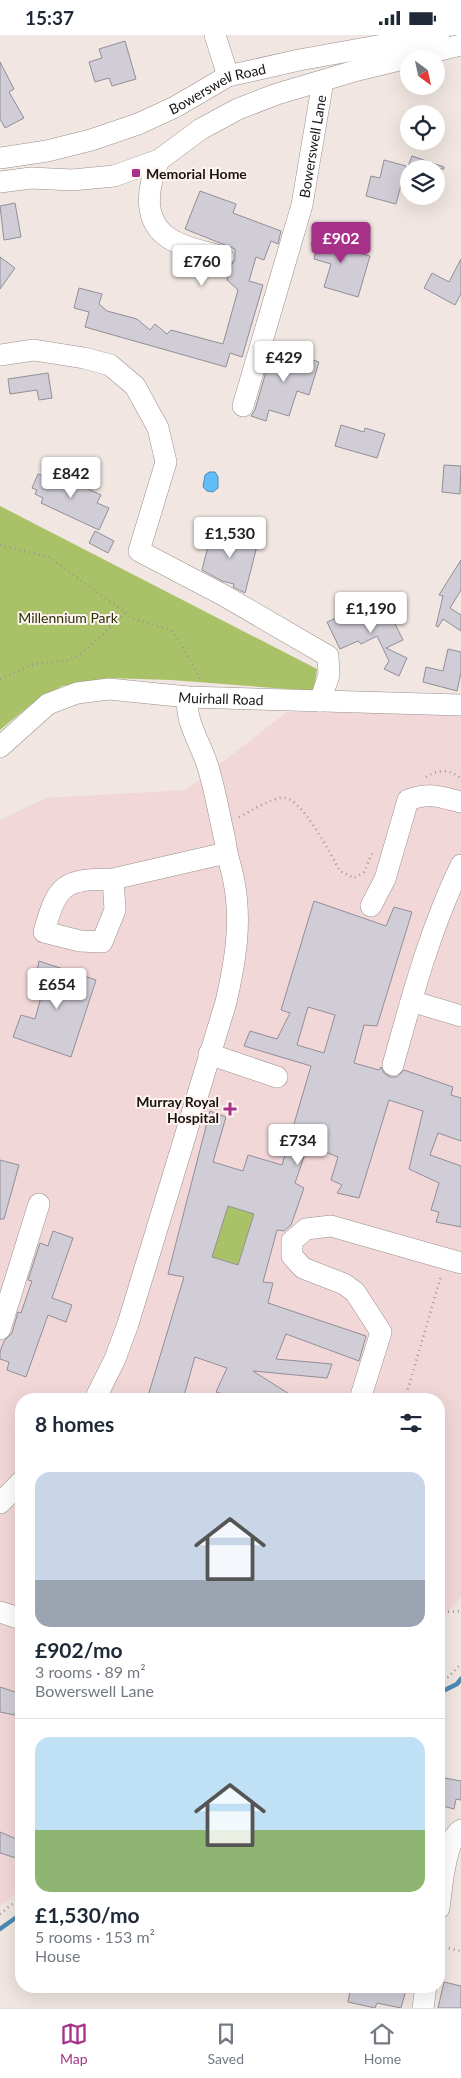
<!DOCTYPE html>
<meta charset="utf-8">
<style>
body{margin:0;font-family:Lato,sans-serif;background:#f6f6f7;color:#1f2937;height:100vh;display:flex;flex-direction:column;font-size:19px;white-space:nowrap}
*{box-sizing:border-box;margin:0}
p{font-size:16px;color:#747a83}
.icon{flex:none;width:28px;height:28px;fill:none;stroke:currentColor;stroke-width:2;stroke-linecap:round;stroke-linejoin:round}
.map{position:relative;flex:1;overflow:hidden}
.details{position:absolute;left:15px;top:1358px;width:430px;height:600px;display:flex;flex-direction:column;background:#fff;border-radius:20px;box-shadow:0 5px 20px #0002}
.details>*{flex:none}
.needle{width:32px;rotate:147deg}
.controls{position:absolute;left:400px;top:15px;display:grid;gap:10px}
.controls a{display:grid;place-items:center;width:45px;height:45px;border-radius:50%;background:#fff;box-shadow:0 5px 20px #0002;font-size:25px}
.price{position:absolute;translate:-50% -42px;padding:0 11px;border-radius:5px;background:#fff;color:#222;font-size:16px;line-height:32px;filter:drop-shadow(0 1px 2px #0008)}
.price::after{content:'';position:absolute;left:50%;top:30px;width:15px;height:11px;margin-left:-8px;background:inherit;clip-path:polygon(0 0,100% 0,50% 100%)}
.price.current{background:#a73189;color:#fff}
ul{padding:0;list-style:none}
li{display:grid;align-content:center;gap:10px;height:265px;padding:0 20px}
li+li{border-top:1px solid #e0e1e3}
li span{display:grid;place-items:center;height:155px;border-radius:15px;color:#555}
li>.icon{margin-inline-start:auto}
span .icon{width:90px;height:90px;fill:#fffc;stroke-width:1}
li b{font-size:21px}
h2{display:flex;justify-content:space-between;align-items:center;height:60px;padding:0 20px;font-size:21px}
.status{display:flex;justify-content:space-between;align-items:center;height:35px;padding:0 25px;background:#fff;direction:ltr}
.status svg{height:14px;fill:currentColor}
.menu{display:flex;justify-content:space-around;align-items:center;height:70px;border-top:1px solid #e0e1e3;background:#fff;font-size:14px;color:#747a83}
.menu a{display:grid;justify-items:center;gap:2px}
.menu .current{color:#a73189}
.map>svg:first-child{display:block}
</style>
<div class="status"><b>15:37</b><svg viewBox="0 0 49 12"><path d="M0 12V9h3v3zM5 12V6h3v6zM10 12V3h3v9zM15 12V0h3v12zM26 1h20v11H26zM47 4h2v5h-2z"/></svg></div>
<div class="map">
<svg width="461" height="1973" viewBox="0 0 461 1973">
<rect width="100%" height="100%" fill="#f1e6e1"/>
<path fill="#f2d7d8" d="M287 677 461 678V1562L439 1587V1364H21V1854L0 1871V785L46 763 186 755Z"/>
<path fill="#aac267" d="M0 471 317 634 314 656 171 645 108 643 62 651 34 667 0 695Z
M228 1171 254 1179 238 1230 212 1222Z"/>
<path fill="#62bef9" stroke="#4c8bb4" d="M209 437H215L218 442V453L213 457 207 456 203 452 205 440Z"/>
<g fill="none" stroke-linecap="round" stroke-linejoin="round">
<path stroke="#4c8bb4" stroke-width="4.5" d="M439 1658 457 1649 461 1644
M0 1894 21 1879"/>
</g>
<path fill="#d1cdd7" stroke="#918e97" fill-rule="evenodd" d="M125 6 136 44 112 51 109 43 95 47 89 27 102 23 99 14Z
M0 27 14 54 9 57 24 83 5 93 0 84Z
M412 121 444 132V134H407Z
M384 125 406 131 396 169 366 161 371 141 380 143Z
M200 156 236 169 233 178 281 196 278 209 271 206 264 225 256 222 249 246 263 250 242 322 230 318 226 332 85 292 89 277 74 273 79 253 102 259 99 269 107 276 137 284 150 295 155 289 167 299 171 295 223 309 238 255 227 245 230 232 235 225V214L185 194Z
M15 168 21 202 4 205 0 171Z
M315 197 355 208 352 216 370 221 358 262 324 252 331 229 314 224 317 212 311 210Z
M0 222 15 233 0 254Z
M461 224V259L455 270 424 253 432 238 449 247Z
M273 312 319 327 309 360 297 356 289 381 269 375 266 386 251 381 255 375Z
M48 338 52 363 39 365 37 355 10 359 8 344Z
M341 390 364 397 365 393 385 399 377 423 335 411Z
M444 430 461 431 460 459 442 457Z
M47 438 55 441 56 439 101 460 97 468 109 473 99 495 41 468 43 463 35 459 37 455 32 453 38 439 45 442Z
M212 495 258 507 245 558 233 552 234 549 222 546 202 535Z
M95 496 114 506 108 518 89 508Z
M461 525V555L450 573 461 580V596L443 584 438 592 436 591 443 561 439 560Z
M385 569 403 605 386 613 407 623 399 641 384 634 389 626 377 601 361 609 358 606 340 614 327 587 343 580 347 588Z
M448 614 461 617V637L457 656 423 647 426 632 443 636Z
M314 866 386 891 394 872 412 877 377 991 364 990 354 1028 379 1035 381 1032 384 1038 390 1042H397L404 1035 453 1052 451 1060 461 1063V1106L438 1098 430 1120 461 1131V1192L436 1187 439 1177 431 1175 439 1148 409 1134 423 1076 389 1065 359 1163 337 1158 342 1150 331 1145 338 1122 308 1110 295 1148 304 1153 291 1190 284 1196 277 1195 263 1247 273 1248 268 1268 366 1301 359 1326 286 1299 276 1324 332 1329 327 1343 253 1336 297 1364H221L223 1359 216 1357 227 1333 195 1322 183 1364H147L184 1242 168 1239 210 1076 226 1082 213 1127 243 1136 248 1120 282 1130 311 1031 244 1011 250 996 277 1004 290 978 281 975ZM308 972 335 980 324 1018 297 1010ZM228 1171 254 1179 238 1230 212 1222Z
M39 926 96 945 71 1022 13 1002 21 980 35 984 43 955 34 951Z
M0 1125 19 1130 4 1184H0Z
M53 1196 73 1203 52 1263 72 1270 66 1287 48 1280 26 1342 7 1335 9 1327 0 1324V1317L4 1306 12 1298 18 1277 21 1278 32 1246 28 1245 40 1208 48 1211Z
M0 1652 21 1659 15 1680 0 1677Z
M439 1742 461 1746V1765L456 1764 454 1774 439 1770Z
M0 1797 21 1806 16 1823 0 1818Z
M444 1947 461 1951V1973H438Z
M351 1951H407L401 1973 377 1968 375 1973 348 1967Z"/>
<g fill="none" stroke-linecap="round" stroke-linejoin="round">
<g stroke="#998f8b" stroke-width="22">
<g id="minor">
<path d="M215 0 228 41"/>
<path id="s1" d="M0 123 47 116 91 105 138 89 175 72 228 41 299 25 439 0"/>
<path d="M159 125C146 155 141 192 178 208 192 215 208 217 223 222"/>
<path d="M0 147 31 143 72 145 114 141 159 125 201 94 238 74 277 59 358 35 461 10"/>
<path d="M0 320 34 315 84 323 110 330 135 351 158 393 166 427 139 516 223 560 328 621 329 640 320 666"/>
<path id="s2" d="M243 371 302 170 323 46"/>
<path id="s3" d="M0 712 48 669 77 658 109 654 188 662 461 670"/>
<path d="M113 844C63 844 57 850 44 897L80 906 102 907 115 875 113 844 226 818"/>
<path d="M371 871 385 844 408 765C430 757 440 762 461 767"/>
<path d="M411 966 461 981"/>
<path d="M209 1019 277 1042"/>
<path d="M393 1030C412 962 430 894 461 830"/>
<path d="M0 1294 39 1169"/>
<path d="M95 1364 115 1324 128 1289 226 967C235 928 242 888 234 847 232 833 226 820 225 805 219 780 215 753 207 729 200 707 184 685 188 662"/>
<path d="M360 1364 381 1297 355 1257 344 1249 303 1233 292 1221V1206L306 1194 331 1191 461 1228"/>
<path d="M0 1468 21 1447"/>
<path d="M0 1577 21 1584"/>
<path d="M439 1873C442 1854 444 1806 461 1795"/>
<path d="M423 1973 426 1951"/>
</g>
</g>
<path stroke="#9f9793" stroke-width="2.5" stroke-dasharray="1 4" stroke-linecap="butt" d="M0 510 49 522 134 584 171 595 178 604 200 644
M0 644 34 629 68 625 80 620 125 578
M426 742C438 734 451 734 461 744
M239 782C250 777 273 761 285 763 303 765 331 820 340 836L354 843 364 837 373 816
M405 1364 441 1241
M439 1580 443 1577 461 1576
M439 1648 448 1642 461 1629
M0 1879 21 1862
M439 1911 461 1916"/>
<use href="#minor" stroke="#fff" stroke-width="21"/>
</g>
<g fill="#a73189" stroke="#fef3ee" stroke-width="2">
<rect x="131" y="133" width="10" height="10" rx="2.5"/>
<path d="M227.5 1066.5h5v5h5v5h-5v5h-5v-5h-5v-5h5z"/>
</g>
<g text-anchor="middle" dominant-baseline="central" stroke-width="4" stroke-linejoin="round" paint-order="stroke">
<g font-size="14" fill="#171412" stroke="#fef3ee">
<text stroke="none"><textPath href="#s1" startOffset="230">Bowerswell Road</textPath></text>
<text stroke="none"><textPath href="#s2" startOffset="269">Bowerswell Lane</textPath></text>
<text stroke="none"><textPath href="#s3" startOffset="240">Muirhall Road</textPath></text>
</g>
<g font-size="14" font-weight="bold" fill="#171412" stroke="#fef3ee" text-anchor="start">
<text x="146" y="138">Memorial Home</text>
<text x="219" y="1066" text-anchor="end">Murray Royal<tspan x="219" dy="16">Hospital</tspan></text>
</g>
<g font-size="14" fill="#29320a" stroke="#fef3ee">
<text x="68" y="582">Millennium Park</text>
</g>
</g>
</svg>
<div class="controls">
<a><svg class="needle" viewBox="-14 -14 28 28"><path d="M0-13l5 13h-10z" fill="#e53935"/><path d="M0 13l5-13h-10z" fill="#747a83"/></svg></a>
<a><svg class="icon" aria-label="locate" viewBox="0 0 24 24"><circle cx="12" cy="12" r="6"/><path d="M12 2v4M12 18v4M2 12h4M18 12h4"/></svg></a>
<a><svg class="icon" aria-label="layers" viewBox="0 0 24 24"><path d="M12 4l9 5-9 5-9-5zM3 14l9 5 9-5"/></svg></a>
</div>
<b class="price current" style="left:341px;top:229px">£902</b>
<b class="price" style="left:202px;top:252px">£760</b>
<b class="price" style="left:284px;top:348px">£429</b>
<b class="price" style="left:71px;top:464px">£842</b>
<b class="price" style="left:230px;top:524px">£1,530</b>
<b class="price" style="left:371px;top:599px">£1,190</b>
<b class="price" style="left:57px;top:975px">£654</b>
<b class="price" style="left:298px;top:1131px">£734</b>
<section class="details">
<h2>8 homes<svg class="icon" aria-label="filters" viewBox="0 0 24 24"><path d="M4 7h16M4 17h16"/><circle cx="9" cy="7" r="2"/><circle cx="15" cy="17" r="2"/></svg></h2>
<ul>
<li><span style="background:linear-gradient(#c9d6e8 70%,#9aa5b1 0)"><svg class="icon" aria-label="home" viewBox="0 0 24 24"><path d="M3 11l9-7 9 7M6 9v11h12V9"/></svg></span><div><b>£902/mo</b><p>3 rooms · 89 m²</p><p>Bowerswell Lane</p></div></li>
<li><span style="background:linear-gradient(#bfe0f5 60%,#8fb573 0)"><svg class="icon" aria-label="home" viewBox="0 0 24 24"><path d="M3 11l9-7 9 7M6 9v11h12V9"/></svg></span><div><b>£1,530/mo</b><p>5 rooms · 153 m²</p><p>House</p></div></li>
</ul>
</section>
</div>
<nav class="menu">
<a class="current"><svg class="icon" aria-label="map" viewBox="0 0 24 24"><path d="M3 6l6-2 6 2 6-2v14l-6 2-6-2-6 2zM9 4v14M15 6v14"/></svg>Map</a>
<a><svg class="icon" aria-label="saved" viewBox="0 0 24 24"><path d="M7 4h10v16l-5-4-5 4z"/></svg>Saved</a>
<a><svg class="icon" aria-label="home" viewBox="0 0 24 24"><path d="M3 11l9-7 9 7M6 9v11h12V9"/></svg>Home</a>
</nav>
